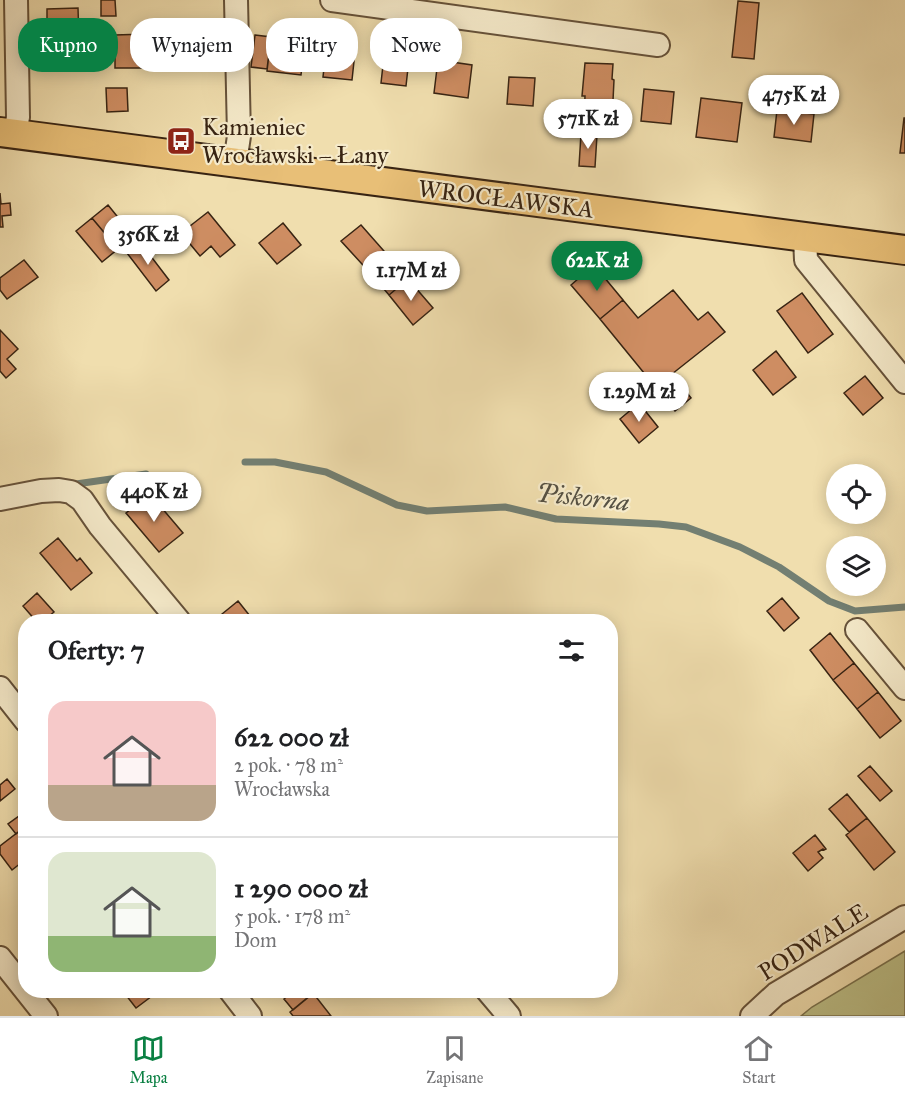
<!DOCTYPE html>
<html lang="pl">
<meta charset="utf-8">
<style>
body{margin:0;font-family:"IM FELL Great Primer",serif;background:#f2f2f2;color:#202124;height:100vh;display:flex;flex-direction:column;font-size:22px;white-space:nowrap}
*{box-sizing:border-box;margin:0}
p{font-size:20px;color:#757577}
.icon{flex:none;width:33px;height:33px;fill:none;stroke:currentColor;stroke-width:2;stroke-linecap:round;stroke-linejoin:round}
.map{position:relative;flex:1;overflow:hidden}
.details{position:absolute;left:18px;top:614px;width:600px;height:384px;display:flex;flex-direction:column;background:#fff;border-radius:24px;box-shadow:0 3px 15px #0003}
.details>*{flex:none}
.banner{position:absolute;left:18px;top:18px;width:600px;height:54px;display:flex;gap:12px}
.controls{position:absolute;left:826px;top:464px;display:grid;gap:12px}
.controls a{display:grid;place-items:center;width:60px;height:60px;border-radius:50%;background:#fff;box-shadow:0 3px 15px #0003;font-size:30px}
.price{position:absolute;translate:-50% -51px;padding:0 14px;border-radius:21px;background:#fff;color:#222;font-size:20px;line-height:39px;filter:drop-shadow(0 2px 3px #0008)}
.price::after{content:'';position:absolute;left:50%;top:36px;width:18px;height:14px;margin-left:-9px;background:inherit;clip-path:polygon(0 0,100% 0,50% 100%)}
.price.on{background:#0b8043;color:#fff}
ul{padding:0;list-style:none}
li{display:flex;align-items:center;gap:18px;height:150px;padding:0 30px}
li+li{border-top:2px solid #e0e0e0}
li span{display:grid;place-items:center;flex:none;width:168px;height:120px;border-radius:18px;color:#555}
li>.icon{margin-inline-start:auto}
span .icon{width:72px;height:72px;fill:#fffc;stroke-width:1}
li b{font-size:26px}
h2{display:flex;justify-content:space-between;align-items:center;height:72px;padding:0 30px;font-size:26px}
.tag{padding:0 21px;border-radius:24px;background:#fff;box-shadow:0 3px 15px #0003;font-size:21px;line-height:54px}
.tag.on{background:#0b8043;color:#fff}
.menu{display:flex;justify-content:space-around;align-items:center;height:84px;border-top:2px solid #e0e0e0;background:#fff;font-size:16px;color:#757577}
.menu a{display:grid;justify-items:center;gap:3px}
.menu .on{color:#0b8043}
.map>svg:first-child{display:block}
</style>
<div class="map">
<svg width="905" height="1016" viewBox="0 0 905 1016">
<rect width="100%" height="100%" fill="#f0deae"/>
<filter id="stains"><feTurbulence type="fractalNoise" baseFrequency=".00333" numOctaves="4"/><feColorMatrix values="0 0 0 0 .2 0 0 0 0 .09 0 0 0 0 .02 0 0 0 .5 -.17"/></filter>
<radialGradient id="worn" r=".72"><stop offset=".6" stop-color="#630" stop-opacity="0"/><stop offset="1" stop-color="#630" stop-opacity=".3"/></radialGradient>
<path fill="#bdc088" stroke="#7a724e" stroke-width="1.5" d="M905 951V1016H801L812 1007Z"/>
<g fill="none" stroke-linecap="round" stroke-linejoin="round">
<path stroke="#737f72" stroke-width="7" d="M245 462H275L326 472 397 505 427 511 505 507 556 519 659 524 686 527 740 547 779 567 829 601 855 611 905 607
M76 484 146 474"/>
</g>
<path fill="#ce8d62" stroke="#382413" stroke-width="1.5" d="M101 0H115L116 16H101Z
M738 1 759 3 754 59 732 57Z
M78 8 79 40H82V57L63 58V55L56 56 53 61H47L43 57V52L48 48V38L44 36V21H47V9Z
M187 30H207V42H213L214 62 199 63V66L176 67 175 35 187 34Z
M147 34V68H115V35Z
M255 35 271 37 267 69 251 67Z
M271 37 305 41 301 75 267 71Z
M326 50 355 52 352 80 323 77Z
M384 56 409 59 406 86 381 83Z
M438 60 472 65 468 98 434 93Z
M585 63 613 64 612 79 614 80 612 121 584 120 585 96H582Z
M509 77 535 78 533 106 507 104Z
M106 88H127L128 111 107 112Z
M644 89 674 92 671 124 641 121Z
M701 98 742 103 737 142 696 137Z
M777 110 814 114 811 142 774 137Z
M904 118H905V153H900Z
M581 134 597 135 595 167 579 166Z
M0 193 1 204 10 203 11 215 2 216 3 227H0Z
M108 205 133 236 118 249 92 218Z
M208 212 235 245 220 257 211 246 200 256 181 233Z
M92 218 118 249 102 262 76 231Z
M283 223 301 245 277 264 259 243Z
M361 225 391 259 372 275 341 241Z
M140 242 169 280 156 291 127 253Z
M391 259 408 279 389 295 372 275Z
M24 260 38 277 7 299 0 290V278Z
M594 265 623 300 600 319 571 285Z
M408 279 433 308 413 325 389 295Z
M673 290 698 320 708 312 725 332 672 374 691 398 675 411 600 319 623 300 638 318Z
M802 293 833 334 808 353 777 311Z
M0 330 18 349 7 359 16 369 6 378 0 371Z
M776 351 796 377 773 395 753 370Z
M865 376 883 398 863 415 844 393Z
M639 403 658 427 639 443 620 419Z
M150 494 183 533 159 552 126 513Z
M58 538 77 561 80 558 92 573 71 590 40 553Z
M37 593 54 612 43 621H36L23 606Z
M782 598 799 618 784 631 767 611Z
M238 601 254 621H228L222 614Z
M830 633 854 663 833 680 810 650Z
M854 663 878 692 857 709 833 680Z
M878 692 901 721 880 738 857 709Z
M870 766 892 791 880 801 858 776Z
M7 779 15 789 0 801V785Z
M847 794 867 818 849 832 829 809Z
M26 811V826L16 834 8 824Z
M867 818 895 852 874 870 846 835Z
M26 826V859L12 870 0 854V846Z
M815 835 826 849 824 850 823 849 818 852 823 858 808 871 793 853Z
M122 990H160L136 1008Z
M295 990H305L310 996 293 1010 284 999Z
M313 993 331 1016H293L290 1012Z"/>
<g fill="none" stroke-linecap="round" stroke-linejoin="round">
<g stroke="#66523a" stroke-width="26">
<path id="minor" d="M332 0 658 45
M15 134 18 117 16 0
M235 163 239 136 236 0
M805 237 806 260 905 382
M0 499 41 491 59 490 71 492 82 500 100 526 179 621
M857 630 905 688
M0 688 26 721
M0 958 46 1016
M230 990 250 1016
M487 990 509 1016
M752 1016 776 994 905 917"/>
</g>
<g stroke="#382413" stroke-width="32">
<path id="major" d="M0 132 905 250"/>
</g>
<use href="#minor" stroke="#f5eaca" stroke-width="22"/>
<use href="#major" stroke="#e8bf77" stroke-width="28"/>
</g>
<defs>
<g id="bus-square" transform="scale(1.5)"><rect x="-9" y="-9" width="18" height="18" rx="4" fill="#8f2418" stroke="#f5eaca"/><path d="M-5-6H5V4H4V6H2V4H-2V6H-4V4H-5ZM-3.5-4V0h7V-4ZM-3.5 1.2v1.5H-2V1.2ZM2 1.2v1.5H3.5V1.2Z" fill="#fff"/></g>
</defs>
<g fill-rule="evenodd">
<use href="#bus-square" x="181" y="141"/>
</g>
<g text-anchor="middle" dominant-baseline="central" stroke-width="4.5" stroke-linejoin="round" paint-order="stroke">
<g font-size="24" fill="#382413" stroke="#f5eaca" text-anchor="start">
<text x="202" y="127">Kamieniec<tspan x="202" dy="28">Wrocławski – Łany</tspan></text>
</g>
<g font-size="24" fill="#382413" stroke="#f5eaca">
<text transform="translate(506 199) rotate(7)">WROCŁAWSKA</text>
<text transform="translate(813 942) rotate(-32)">PODWALE</text>
</g>
<g font-size="26" font-style="italic" fill="#565143" stroke="#f5eaca">
<text transform="translate(583 497) rotate(6)">Piskorna</text>
</g>
</g>
<rect width="100%" height="100%" filter="url(#stains)"/>
<rect width="100%" height="100%" fill="url(#worn)"/>
</svg>
<div class="controls">
<a><svg class="icon" aria-label="locate" viewBox="0 0 24 24"><circle cx="12" cy="12" r="6"/><path d="M12 2v4M12 18v4M2 12h4M18 12h4"/></svg></a>
<a><svg class="icon" aria-label="layers" viewBox="0 0 24 24"><path d="M12 4l9 5-9 5-9-5zM3 14l9 5 9-5"/></svg></a>
</div>
<b class="price" style="left:794px;top:126px">475K zł</b>
<b class="price" style="left:588px;top:150px">571K zł</b>
<b class="price" style="left:148px;top:266px">356K zł</b>
<b class="price on" style="left:597px;top:292px">622K zł</b>
<b class="price" style="left:411px;top:302px">1.17M zł</b>
<b class="price" style="left:639px;top:423px">1.29M zł</b>
<b class="price" style="left:154px;top:523px">440K zł</b>
<div class="banner">
<a class="tag on">Kupno</a>
<a class="tag">Wynajem</a>
<a class="tag">Filtry</a>
<a class="tag">Nowe</a>
</div>
<section class="details">
<h2>Oferty: 7<svg class="icon" aria-label="filters" viewBox="0 0 24 24"><path d="M4 7h16M4 17h16"/><circle cx="9" cy="7" r="2"/><circle cx="15" cy="17" r="2"/></svg></h2>
<ul>
<li><span style="background:linear-gradient(#f6c9c9 70%,#b9a48a 0)"><svg class="icon" aria-label="home" viewBox="0 0 24 24"><path d="M3 11l9-7 9 7M6 9v11h12V9"/></svg></span><div><b>622 000 zł</b><p>2 pok. · 78 m²</p><p>Wrocławska</p></div></li>
<li><span style="background:linear-gradient(#dfe7d0 70%,#8fb573 0)"><svg class="icon" aria-label="home" viewBox="0 0 24 24"><path d="M3 11l9-7 9 7M6 9v11h12V9"/></svg></span><div><b>1 290 000 zł</b><p>5 pok. · 178 m²</p><p>Dom</p></div></li>
</ul>
</section>
</div>
<nav class="menu">
<a class="on"><svg class="icon" aria-label="map" viewBox="0 0 24 24"><path d="M3 6l6-2 6 2 6-2v14l-6 2-6-2-6 2zM9 4v14M15 6v14"/></svg>Mapa</a>
<a><svg class="icon" aria-label="saved" viewBox="0 0 24 24"><path d="M7 4h10v16l-5-4-5 4z"/></svg>Zapisane</a>
<a><svg class="icon" aria-label="home" viewBox="0 0 24 24"><path d="M3 11l9-7 9 7M6 9v11h12V9"/></svg>Start</a>
</nav>
